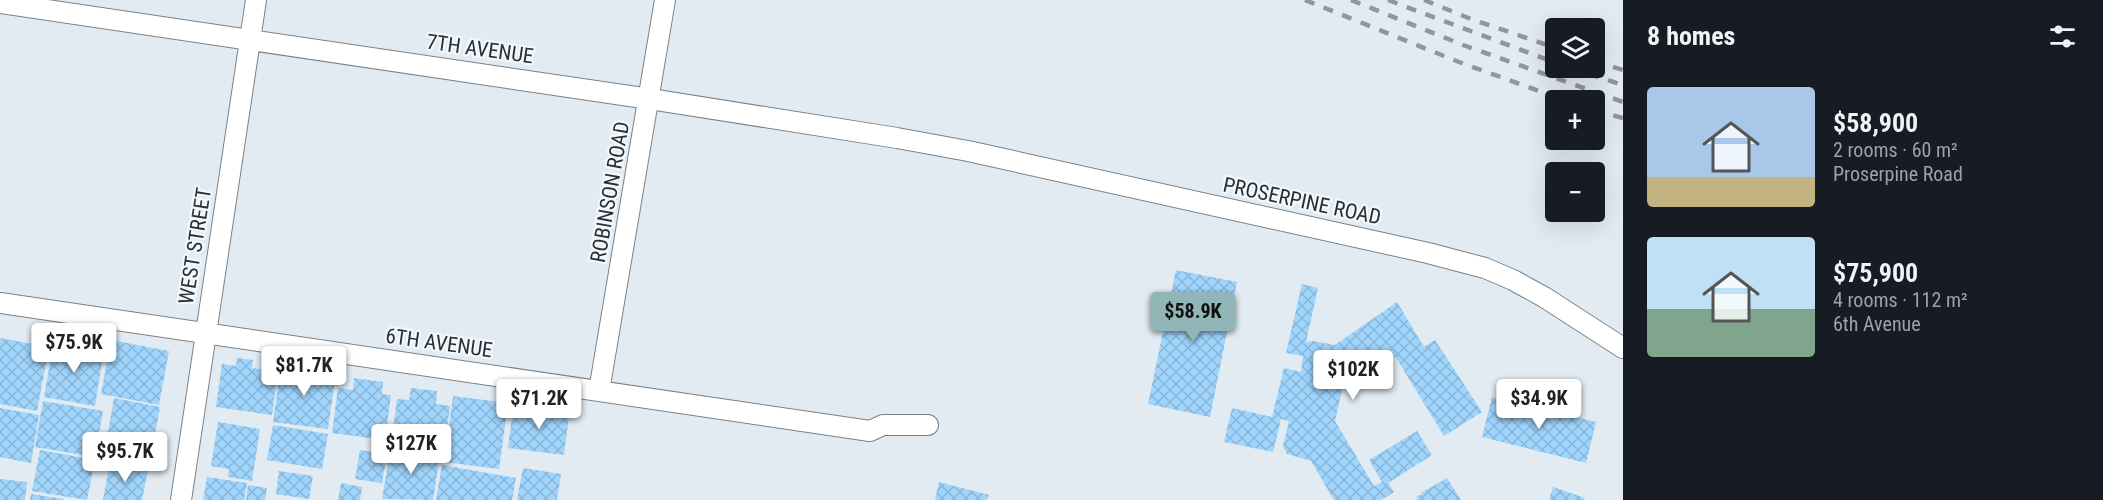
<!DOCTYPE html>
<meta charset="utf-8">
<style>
body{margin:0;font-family:"Roboto Condensed",sans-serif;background:#20242c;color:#f1f3f6;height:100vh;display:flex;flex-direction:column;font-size:22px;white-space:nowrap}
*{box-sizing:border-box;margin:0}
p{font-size:20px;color:#9ea1a6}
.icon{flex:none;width:33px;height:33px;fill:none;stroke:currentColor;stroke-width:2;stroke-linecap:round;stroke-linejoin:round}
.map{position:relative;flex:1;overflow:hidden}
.panel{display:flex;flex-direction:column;background:#171b24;width:480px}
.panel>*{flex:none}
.fabs{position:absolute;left:1545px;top:18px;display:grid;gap:12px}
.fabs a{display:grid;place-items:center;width:60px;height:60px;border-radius:6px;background:#171b24;box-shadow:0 6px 24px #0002;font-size:30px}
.price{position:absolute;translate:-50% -51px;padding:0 14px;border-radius:6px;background:#fff;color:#222;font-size:20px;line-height:39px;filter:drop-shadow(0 2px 3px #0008)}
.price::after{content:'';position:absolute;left:50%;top:36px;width:18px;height:14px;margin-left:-9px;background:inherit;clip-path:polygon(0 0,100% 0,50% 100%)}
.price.active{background:#92b5b7;color:#111}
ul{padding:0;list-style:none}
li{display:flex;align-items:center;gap:18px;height:150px;padding:0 24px}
li span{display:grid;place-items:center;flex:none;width:168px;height:120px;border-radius:6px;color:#555}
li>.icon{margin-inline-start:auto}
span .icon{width:72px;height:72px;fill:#fffc;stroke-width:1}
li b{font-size:26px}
h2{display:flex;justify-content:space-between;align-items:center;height:72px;padding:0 24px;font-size:26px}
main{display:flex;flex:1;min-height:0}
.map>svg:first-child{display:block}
</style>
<main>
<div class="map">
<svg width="1623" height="500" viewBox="0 0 1623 500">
<defs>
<pattern id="building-cross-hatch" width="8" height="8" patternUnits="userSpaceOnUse" patternTransform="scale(1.5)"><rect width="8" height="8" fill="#9fd4fc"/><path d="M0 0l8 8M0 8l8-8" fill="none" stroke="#89b6d8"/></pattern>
</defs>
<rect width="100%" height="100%" fill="#e2ebf2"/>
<path fill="url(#building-cross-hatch)" d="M1176 270 1237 282 1210 417 1148 404Z
M1302 284 1318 288 1306 342 1313 341 1335 345 1397 302 1424 347 1435 340 1482 412 1444 436 1395 356 1342 390 1335 421 1374 486 1382 482 1369 460 1417 431 1432 455 1388 483 1394 492 1381 500H1334L1311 461 1287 454 1283 446 1289 421 1281 419 1273 452 1224 442 1232 408 1272 417 1284 368 1301 372 1303 356 1286 353Z
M0 338 49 347 37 411 0 404Z
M111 340 169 351 159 405 101 394Z
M54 341 104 350 95 406 44 397Z
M237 358 253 360 252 368 278 372 272 415 216 407 222 364 236 366Z
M281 365 336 373 328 429 273 422Z
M354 378 383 382 382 394 391 395 385 440 332 433 338 388 353 390Z
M411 388 437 391 436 404 450 406 444 451 391 443 397 399 409 400Z
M453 396 508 403 499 469 444 462Z
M1492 397 1596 422 1586 463 1482 437Z
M114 398 160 407 150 462 104 454Z
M43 401 103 411 95 457 35 447Z
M526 405 556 409 555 414 569 416 564 455 508 448 513 409 525 410Z
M0 408 39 415 31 463 0 457Z
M218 422 260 429 252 481 228 477 229 469 211 466Z
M273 425 328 434 322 469 267 460Z
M391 447 440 455 433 500 382 499Z
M40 450 95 460 87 500 32 491Z
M360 450 387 455 382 483 355 479Z
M110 462 148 469 142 500H103Z
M442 465 516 478 512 500H436Z
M523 468 561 474 557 500H517Z
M279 471 313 476 309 499 276 494Z
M207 477 247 483 244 500H203Z
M1447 478 1461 500H1418L1416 497 1422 494 1421 493Z
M0 479 27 482 25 500H0Z
M939 482 989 495 987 500H935Z
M341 483 362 487 360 500H338Z
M248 485 267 488 265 500H246Z
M1553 487 1585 498 1584 500H1549Z
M31 494 64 499V500H30Z"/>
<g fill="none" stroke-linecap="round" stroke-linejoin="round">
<g stroke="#798288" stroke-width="22">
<path id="street" d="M0 3 650 99 897 138 968 151 1428 253 1485 268 1513 280 1544 297 1623 348
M0 303 870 431 883 425H928
M599 391 665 0
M181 500 256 0"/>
</g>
<use href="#street" stroke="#fff" stroke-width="20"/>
<path stroke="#90969b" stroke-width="4.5" stroke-dasharray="10 10" stroke-linecap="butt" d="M1305 0 1459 62 1564 100
M1351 0 1463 45 1623 102
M1388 0 1556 63
M1424 0 1471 19 1556 48
M1594 61 1623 70
M1570 68 1623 85
M1594 110 1623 118"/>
</g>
<g text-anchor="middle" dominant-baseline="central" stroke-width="4.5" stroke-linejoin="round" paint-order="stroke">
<g font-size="21" fill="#2b2e31" stroke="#f1f8fe">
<text transform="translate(480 49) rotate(8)">7TH AVENUE</text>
<text transform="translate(610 192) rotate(-80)">ROBINSON ROAD</text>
<text transform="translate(1302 201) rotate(12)">PROSERPINE ROAD</text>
<text transform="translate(195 246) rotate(-81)">WEST STREET</text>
<text transform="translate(439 343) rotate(8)">6TH AVENUE</text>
</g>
</g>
</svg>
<div class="fabs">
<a><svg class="icon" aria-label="layers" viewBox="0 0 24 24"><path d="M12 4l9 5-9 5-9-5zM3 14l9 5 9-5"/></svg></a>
<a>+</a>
<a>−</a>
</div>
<b class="price active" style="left:1193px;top:343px">$58.9K</b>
<b class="price" style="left:74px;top:374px">$75.9K</b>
<b class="price" style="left:304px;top:397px">$81.7K</b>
<b class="price" style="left:1353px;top:401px">$102K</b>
<b class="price" style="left:539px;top:430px">$71.2K</b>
<b class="price" style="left:1539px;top:430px">$34.9K</b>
<b class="price" style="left:411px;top:475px">$127K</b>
<b class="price" style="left:125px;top:483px">$95.7K</b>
</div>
<section class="panel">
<h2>8 homes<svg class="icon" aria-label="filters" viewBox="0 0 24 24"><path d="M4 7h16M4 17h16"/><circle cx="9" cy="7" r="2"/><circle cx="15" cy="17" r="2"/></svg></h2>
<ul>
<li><span style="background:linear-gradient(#a9c7e8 75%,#c2b280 0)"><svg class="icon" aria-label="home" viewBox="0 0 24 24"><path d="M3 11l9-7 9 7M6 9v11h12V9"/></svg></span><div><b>$58,900</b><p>2 rooms · 60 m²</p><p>Proserpine Road</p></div></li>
<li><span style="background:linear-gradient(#bfe0f5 60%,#7fa58c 0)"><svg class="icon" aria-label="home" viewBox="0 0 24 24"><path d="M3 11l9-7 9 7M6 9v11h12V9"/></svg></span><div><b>$75,900</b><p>4 rooms · 112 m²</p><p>6th Avenue</p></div></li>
</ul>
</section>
</main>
